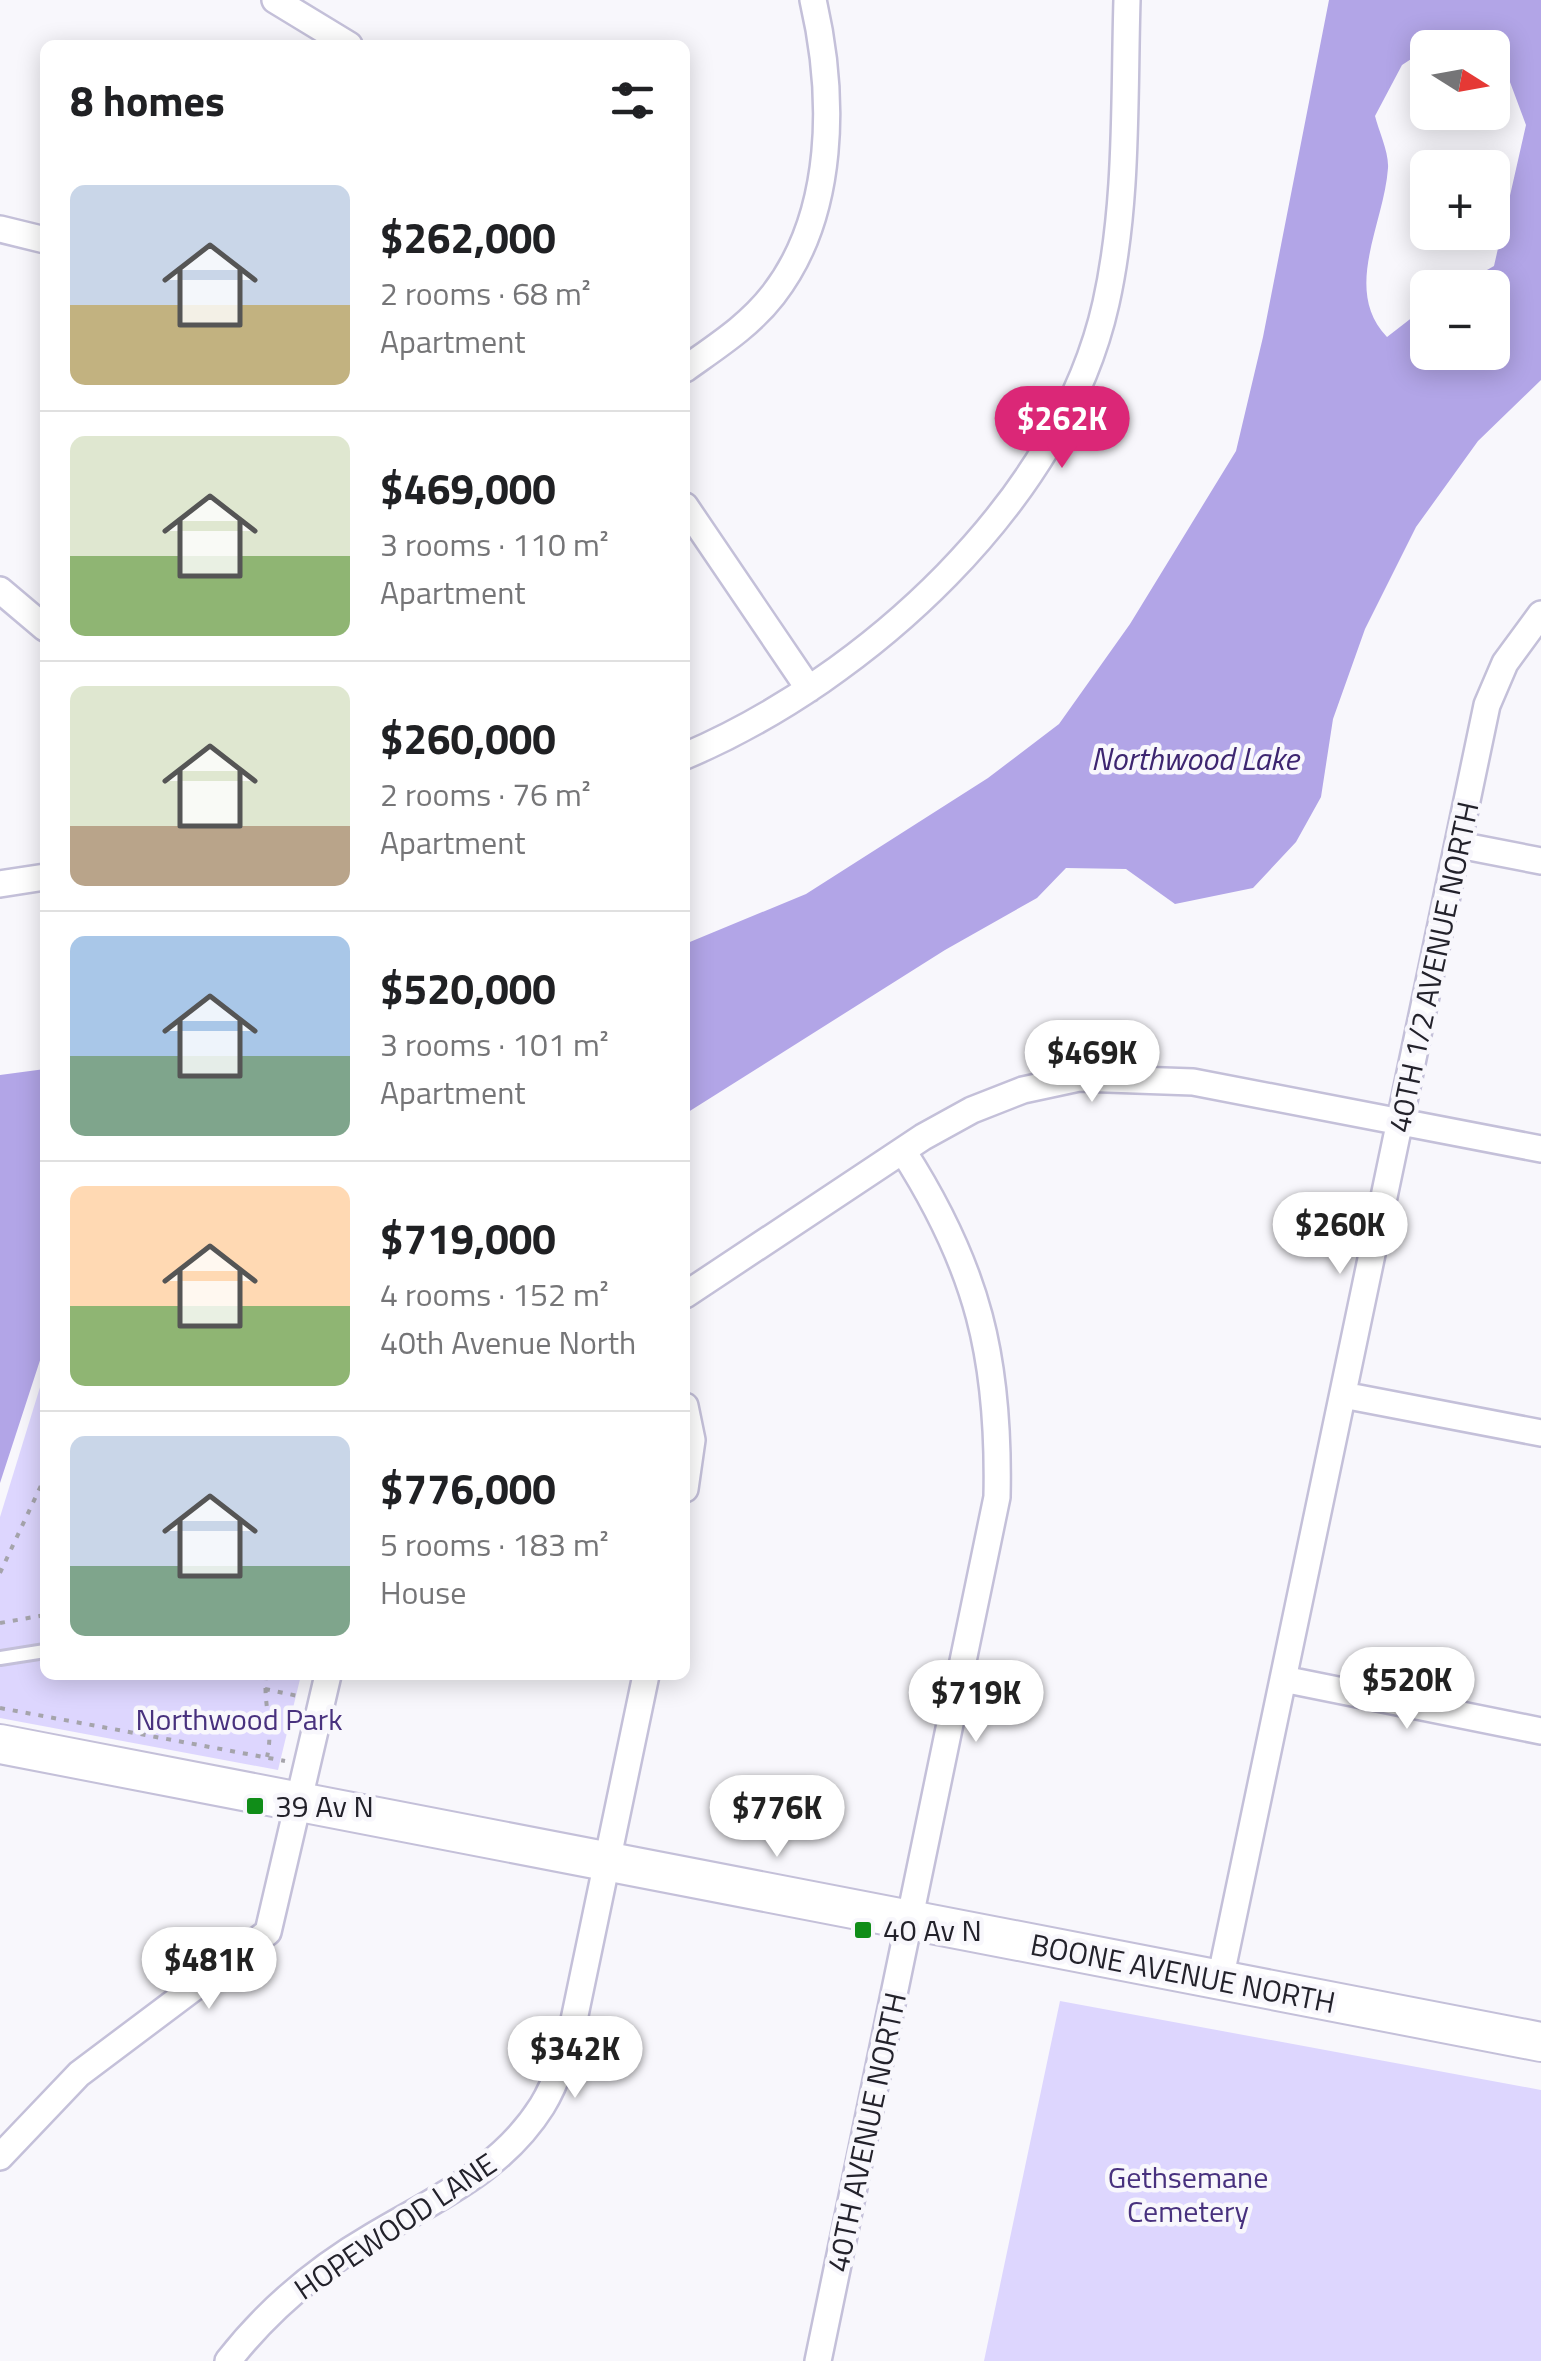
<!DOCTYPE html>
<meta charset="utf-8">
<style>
body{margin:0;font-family:"Titillium Web",sans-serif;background:#f6f6f6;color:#202124;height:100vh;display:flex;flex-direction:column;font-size:38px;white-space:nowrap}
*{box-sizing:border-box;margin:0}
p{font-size:32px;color:#757577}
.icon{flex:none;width:55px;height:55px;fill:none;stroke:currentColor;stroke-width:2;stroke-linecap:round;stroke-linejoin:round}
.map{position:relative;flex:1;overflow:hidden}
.sheet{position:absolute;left:40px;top:40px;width:650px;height:1640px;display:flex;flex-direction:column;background:#fff;border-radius:15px;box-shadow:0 5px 25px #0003}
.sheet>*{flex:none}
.needle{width:65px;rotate:101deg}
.buttons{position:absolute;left:1410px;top:30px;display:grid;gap:20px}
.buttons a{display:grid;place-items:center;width:100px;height:100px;border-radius:15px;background:#fff;box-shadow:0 5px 25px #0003;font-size:50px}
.price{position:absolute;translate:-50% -85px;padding:0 22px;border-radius:35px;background:#fff;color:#222;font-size:32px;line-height:65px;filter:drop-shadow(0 2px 5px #0008)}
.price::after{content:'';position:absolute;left:50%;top:60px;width:30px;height:22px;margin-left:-15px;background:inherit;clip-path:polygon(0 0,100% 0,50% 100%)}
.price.active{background:#db2777;color:#fff}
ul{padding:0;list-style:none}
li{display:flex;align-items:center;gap:30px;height:250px;padding:0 30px}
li+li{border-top:2px solid #e0e0e0}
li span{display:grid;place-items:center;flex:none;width:280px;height:200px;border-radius:15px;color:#555}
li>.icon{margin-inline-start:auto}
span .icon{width:120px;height:120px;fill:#fffc;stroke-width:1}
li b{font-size:42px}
h2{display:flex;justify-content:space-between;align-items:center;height:120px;padding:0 30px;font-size:42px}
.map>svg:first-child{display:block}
</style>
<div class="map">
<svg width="1541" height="2361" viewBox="0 0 1541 2361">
<rect width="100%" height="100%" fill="#f8f7fc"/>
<path fill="#ddd6fe" d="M45 1371V1675H301L278 1770 0 1718V1517Z
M1060 2001 1541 2090V2361H984Z"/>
<path fill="#b2a5e7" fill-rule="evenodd" d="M1329 0H1541V380L1478 441 1416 527 1365 629 1333 719 1321 797 1296 842 1253 888 1175 904 1126 869 1066 868 1037 898 945 950 685 1114V944L806 894 988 778 1059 724 1130 624 1236 451 1263 337ZM1428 48H1492L1493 56 1501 58 1526 125 1494 266 1457 287 1492 288V352H1428L1427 306 1387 337C1342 290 1384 225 1388 168 1389 152 1379 132 1375 116L1402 65Z
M45 1069V1345L0 1483V1075Z"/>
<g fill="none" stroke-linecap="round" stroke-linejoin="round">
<g stroke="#c4c0d9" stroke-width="18">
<path id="lane" d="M0 1658 45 1651"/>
</g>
<g stroke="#c4c0d9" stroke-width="30">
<path id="street" d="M275 0 349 45
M0 229 45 240
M685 369C717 346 749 326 773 295 836 214 835 95 813 0
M685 506 809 689
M0 590 45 628
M685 756C866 679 1062 501 1106 303 1128 204 1124 101 1127 0
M1459 845 1541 861
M0 884 45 877
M685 1295 923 1137 972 1110 1023 1090 1079 1078 1193 1082 1541 1149
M1343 1395 1541 1433
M685 1406 692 1440 685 1489
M1283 1679 1541 1731
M1220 1980 1487 705 1505 663 1541 614
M0 2157 79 2074 268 1932 328 1675
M228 2361C267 2311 318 2268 373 2236 435 2199 501 2171 542 2106 558 2080 566 2050 574 2020L646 1675
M818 2361 997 1497C1000 1359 978 1268 903 1151"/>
</g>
<g stroke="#c4c0d9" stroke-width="42">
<path id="secondary" d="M0 1744 1541 2042"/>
</g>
<path stroke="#a5a4ab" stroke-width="4" stroke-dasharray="5 8" stroke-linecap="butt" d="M0 1573 45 1477
M0 1623 45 1615
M266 1675C263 1706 274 1728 267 1757
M265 1689 298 1696
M0 1708 285 1761"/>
<use href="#lane" stroke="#fff" stroke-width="12"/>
<use href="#street" stroke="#fff" stroke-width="25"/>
<use href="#secondary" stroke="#fff" stroke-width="38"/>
</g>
<g fill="#108d18" stroke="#f8f7fc" stroke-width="4">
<rect x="245" y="1796" width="20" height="20" rx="5"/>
<rect x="853" y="1920" width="20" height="20" rx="5"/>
</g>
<g text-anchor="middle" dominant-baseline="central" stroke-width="9" stroke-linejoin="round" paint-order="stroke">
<g font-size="30" fill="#23222b" stroke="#f8f7fc">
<text transform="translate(1433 967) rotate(-78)">40TH 1/2 AVENUE NORTH</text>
<text transform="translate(1183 1973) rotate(11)">BOONE AVENUE NORTH</text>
<text transform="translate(866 2132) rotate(-78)">40TH AVENUE NORTH</text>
<text transform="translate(395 2226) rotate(-34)">HOPEWOOD LANE</text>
</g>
<g font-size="30" fill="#48317e" stroke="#f8f7fc">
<text x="239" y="1719">Northwood Park</text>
<text x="1188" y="2177">Gethsemane<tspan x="1188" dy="34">Cemetery</tspan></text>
</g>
<g font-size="30" fill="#23222b" stroke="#f8f7fc" text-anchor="start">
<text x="275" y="1806">39 Av N</text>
<text x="883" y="1930">40 Av N</text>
</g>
<g font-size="32" font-style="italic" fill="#3d2570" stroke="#f8f7fc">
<text x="1195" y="758">Northwood Lake</text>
</g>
</g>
</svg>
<div class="buttons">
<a><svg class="needle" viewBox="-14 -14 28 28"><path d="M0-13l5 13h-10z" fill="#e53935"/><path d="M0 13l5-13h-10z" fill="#757577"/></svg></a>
<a>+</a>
<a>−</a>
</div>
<b class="price active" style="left:1062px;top:471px">$262K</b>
<b class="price" style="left:1092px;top:1105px">$469K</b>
<b class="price" style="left:1340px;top:1277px">$260K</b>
<b class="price" style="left:1407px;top:1732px">$520K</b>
<b class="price" style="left:976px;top:1745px">$719K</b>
<b class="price" style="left:777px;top:1860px">$776K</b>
<b class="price" style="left:209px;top:2012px">$481K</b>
<b class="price" style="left:575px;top:2101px">$342K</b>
<section class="sheet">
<h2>8 homes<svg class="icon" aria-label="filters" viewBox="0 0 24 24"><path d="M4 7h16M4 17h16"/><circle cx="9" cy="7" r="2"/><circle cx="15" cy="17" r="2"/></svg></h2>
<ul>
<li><span style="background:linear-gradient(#c9d6e8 60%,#c2b280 0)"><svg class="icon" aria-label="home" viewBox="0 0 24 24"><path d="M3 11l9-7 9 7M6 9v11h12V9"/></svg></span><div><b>$262,000</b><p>2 rooms · 68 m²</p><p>Apartment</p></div></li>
<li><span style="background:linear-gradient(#dfe7d0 60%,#8fb573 0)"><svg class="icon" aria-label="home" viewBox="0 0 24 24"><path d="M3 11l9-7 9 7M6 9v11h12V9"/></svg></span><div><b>$469,000</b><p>3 rooms · 110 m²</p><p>Apartment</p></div></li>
<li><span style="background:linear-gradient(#dfe7d0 70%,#b9a48a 0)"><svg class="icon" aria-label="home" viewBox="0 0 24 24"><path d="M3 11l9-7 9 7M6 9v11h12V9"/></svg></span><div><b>$260,000</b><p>2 rooms · 76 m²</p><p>Apartment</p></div></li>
<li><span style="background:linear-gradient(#a9c7e8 60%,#7fa58c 0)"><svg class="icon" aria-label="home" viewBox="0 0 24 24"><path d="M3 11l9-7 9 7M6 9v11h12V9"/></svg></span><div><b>$520,000</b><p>3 rooms · 101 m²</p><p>Apartment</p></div></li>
<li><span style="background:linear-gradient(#ffd9b3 60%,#8fb573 0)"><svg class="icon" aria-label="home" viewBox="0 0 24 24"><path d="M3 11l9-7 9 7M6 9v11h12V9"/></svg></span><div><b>$719,000</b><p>4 rooms · 152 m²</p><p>40th Avenue North</p></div></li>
<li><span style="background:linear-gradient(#c9d6e8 65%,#7fa58c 0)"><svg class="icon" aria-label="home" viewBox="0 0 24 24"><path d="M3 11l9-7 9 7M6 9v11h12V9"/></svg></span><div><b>$776,000</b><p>5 rooms · 183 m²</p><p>House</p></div></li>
</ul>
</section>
</div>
